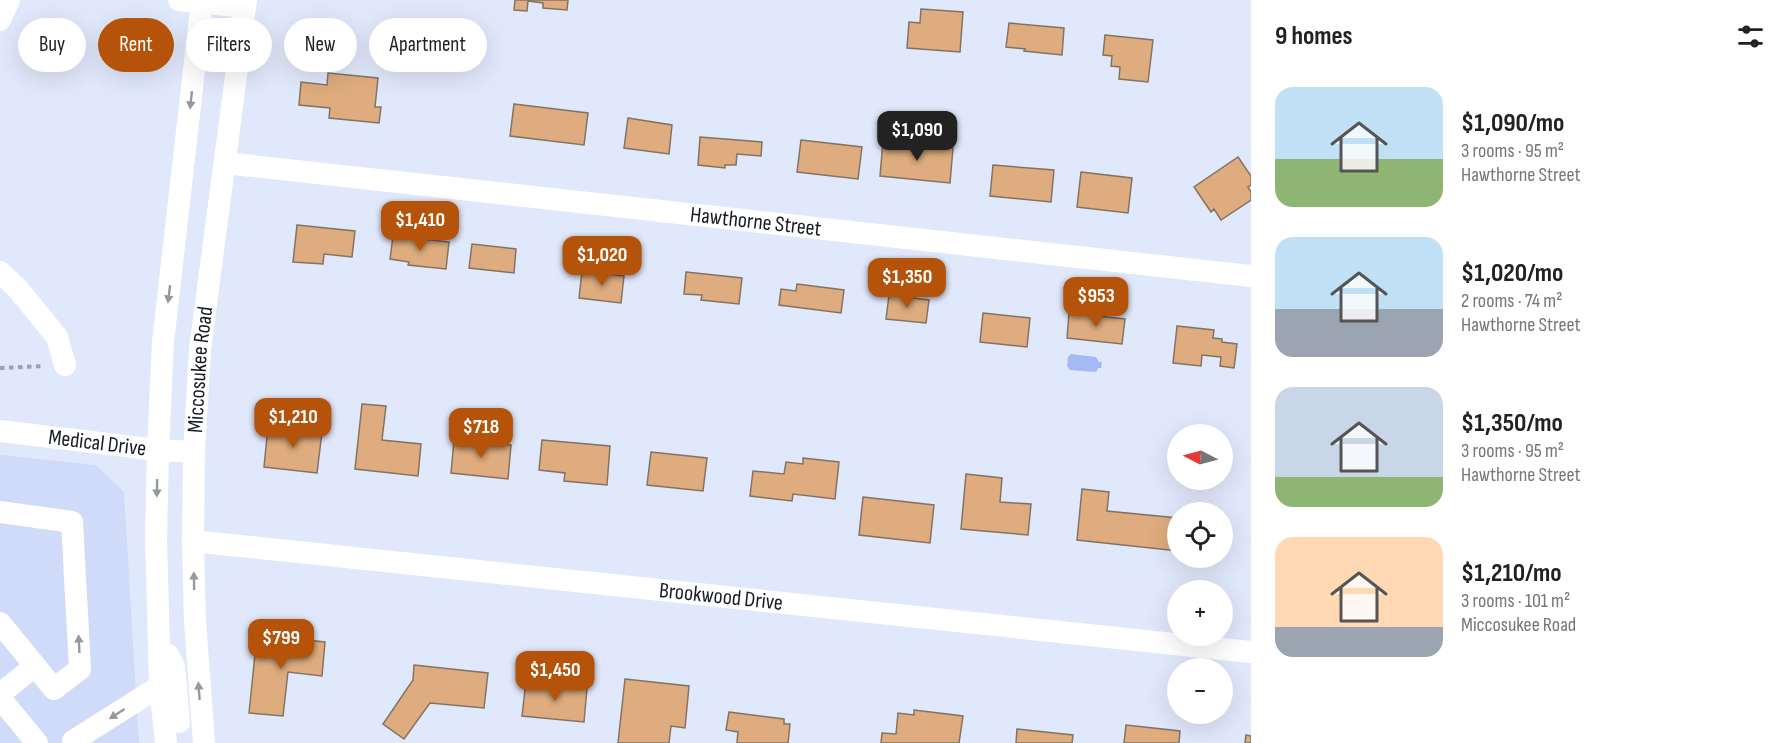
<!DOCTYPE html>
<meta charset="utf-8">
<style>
body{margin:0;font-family:"Sofia Sans Condensed",sans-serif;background:#f6f6f6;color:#222;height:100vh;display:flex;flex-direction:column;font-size:22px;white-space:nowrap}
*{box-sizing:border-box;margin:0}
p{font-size:20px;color:#767676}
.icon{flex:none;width:33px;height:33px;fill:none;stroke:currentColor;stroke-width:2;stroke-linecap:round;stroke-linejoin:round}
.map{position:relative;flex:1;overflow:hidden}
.details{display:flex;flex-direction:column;background:#fff;width:540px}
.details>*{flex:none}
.guide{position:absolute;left:18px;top:18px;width:570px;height:54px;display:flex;gap:12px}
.needle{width:39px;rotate:276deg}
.controls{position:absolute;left:1167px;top:424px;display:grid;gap:12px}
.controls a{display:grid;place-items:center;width:66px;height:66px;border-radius:50%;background:#fff;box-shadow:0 6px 24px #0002;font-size:30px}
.price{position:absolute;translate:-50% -51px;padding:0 14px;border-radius:12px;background:#b45309;color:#fff;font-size:20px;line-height:39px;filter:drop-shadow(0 2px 3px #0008)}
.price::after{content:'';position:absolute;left:50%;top:36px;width:18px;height:14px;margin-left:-9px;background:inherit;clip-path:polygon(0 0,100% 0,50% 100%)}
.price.active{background:#222;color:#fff}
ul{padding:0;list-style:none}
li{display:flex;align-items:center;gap:18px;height:150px;padding:0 24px}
li span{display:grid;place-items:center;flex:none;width:168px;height:120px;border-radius:18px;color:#555}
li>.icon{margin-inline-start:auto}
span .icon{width:72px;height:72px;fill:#fffc;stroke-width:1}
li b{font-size:26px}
h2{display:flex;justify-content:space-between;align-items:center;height:72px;padding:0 24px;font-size:26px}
.pill{padding:0 21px;border-radius:27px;background:#fff;box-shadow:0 6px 24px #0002;font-size:21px;line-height:54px}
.pill.active{background:#b45309;color:#fff}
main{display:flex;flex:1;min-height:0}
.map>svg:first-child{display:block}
</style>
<main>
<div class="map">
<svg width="1251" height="743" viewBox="0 0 1251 743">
<rect width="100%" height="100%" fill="#e0e8fb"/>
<path fill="#d0dbfa" d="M0 455 96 465 124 492 139 743H0Z"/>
<path fill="#a5b9f3" d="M1071 354 1096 357 1099 362H1102L1101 368H1098L1097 371 1095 372 1070 370 1067 366 1068 357Z"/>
<path fill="#deac7e" stroke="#857362" stroke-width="1.5" d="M515 0H568L567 10 543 8V3L528 1 527 11 514 10Z
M921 9 963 12 960 52 907 48 909 22 920 23Z
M1009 23 1064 28 1062 55 1024 51 1025 49 1006 47Z
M1105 35 1153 40 1148 82 1119 79 1120 67 1111 66 1112 56 1103 55Z
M328 73 378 78 375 107H381L379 123 329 118 330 108 299 105 301 82 327 85Z
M514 104 588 113 584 145 510 136Z
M628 118 672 125 669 154 624 148Z
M700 137 762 142 761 156 737 154 736 165H725V168L698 165Z
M801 140 862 147 858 179 797 172Z
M883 141 953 148 950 183 880 176Z
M1238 157 1251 176V185L1248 187 1251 192V200L1221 220 1214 209 1211 212 1194 187Z
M993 165 1054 170 1051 202 990 196Z
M1081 172 1132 178 1128 213 1077 207Z
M297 225 355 231 352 257 324 254 323 264 293 262Z
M393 236 449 242 446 269 408 265 409 262 390 259Z
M472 244 516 249 514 273 469 268Z
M582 271 624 276 621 303 579 298Z
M686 272 742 278 739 304 701 300 702 295 684 294Z
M797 284 844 290 841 313 779 305 781 289 796 291Z
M889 295 929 300 926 323 886 319Z
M983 313 1030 318 1027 347 980 342Z
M1069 313 1125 319 1122 344 1067 338Z
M1177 326 1214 330 1213 338 1222 339V342L1237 344 1234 368 1220 366 1221 357 1202 355 1201 366 1173 363Z
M362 404 386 406 382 440 421 444 418 476 355 469Z
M268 426 322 432 317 473 264 467Z
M454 440 511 445 508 479 451 473Z
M542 440 610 446 607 485 564 481 565 473 539 470Z
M651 452 707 458 703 491 647 485Z
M803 458 839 462 835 499 793 494 792 501 750 496 753 471 784 474 786 462 803 464Z
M966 474 1002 478 1000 502 1031 504 1028 535 961 529Z
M1082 489 1109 492 1107 511 1178 518V551L1077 540Z
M863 497 934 505 930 543 859 535Z
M257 635 325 642 322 676 288 672 283 716 249 713Z
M414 665 488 673 484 708 430 703 404 739 383 724 413 680Z
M625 679 689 686 685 728 671 726 669 743H618Z
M526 681 587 688 584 722 522 716Z
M914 710 963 716 959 743H881L882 733 896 734 898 713 914 715Z
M729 712 784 719V724H790L788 743H737L738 732 726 730Z
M1126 725 1180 731 1179 743H1124Z
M1017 729 1073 735 1072 743H1016Z
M1246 735 1251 736V743H1245Z"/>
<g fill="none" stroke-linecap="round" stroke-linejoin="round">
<path stroke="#9ba1b1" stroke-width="4" stroke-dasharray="4.5 4.5" stroke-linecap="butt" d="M0 368 44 366"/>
<g stroke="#fff" stroke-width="22">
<path d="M179 0 245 7"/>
<path d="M0 20 9 0"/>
<path id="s1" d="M225 163 1251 276"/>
<path d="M0 272 18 289 57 337 65 365"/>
<path id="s2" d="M0 431 158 450 194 452"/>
<path d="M0 512 72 522 80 669 54 689 0 623"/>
<path id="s3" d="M193 541 1251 652"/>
<path d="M168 655 174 666 179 722"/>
<path d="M0 694 35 666"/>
<path d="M0 698 37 743"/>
<path d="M73 741 160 686"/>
<path d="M166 743 160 686 156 538 158 450 163 342 202 0"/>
<path id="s4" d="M204 743 195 622 193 541 194 452 200 349 246 0"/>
</g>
</g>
<defs><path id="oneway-solid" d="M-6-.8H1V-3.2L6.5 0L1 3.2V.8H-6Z" transform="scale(1.5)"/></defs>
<g fill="#97989c">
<use href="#oneway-solid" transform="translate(191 100) rotate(96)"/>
<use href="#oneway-solid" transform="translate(169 294) rotate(97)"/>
<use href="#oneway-solid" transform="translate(157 488) rotate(91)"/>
<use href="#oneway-solid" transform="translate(194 581) rotate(-91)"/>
<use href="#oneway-solid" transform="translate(79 644) rotate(-93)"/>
<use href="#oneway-solid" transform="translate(199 691) rotate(-94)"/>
<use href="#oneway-solid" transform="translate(117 714) rotate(147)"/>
</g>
<g text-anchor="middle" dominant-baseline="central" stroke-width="6" stroke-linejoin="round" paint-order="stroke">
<g font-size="22" fill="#171b23" stroke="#f1f5ff">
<text stroke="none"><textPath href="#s1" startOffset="534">Hawthorne Street</textPath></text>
<text stroke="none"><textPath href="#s4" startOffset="374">Miccosukee Road</textPath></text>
<text stroke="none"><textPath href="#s2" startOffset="98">Medical Drive</textPath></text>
<text stroke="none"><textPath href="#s3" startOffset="531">Brookwood Drive</textPath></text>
</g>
</g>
</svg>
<div class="controls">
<a><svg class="needle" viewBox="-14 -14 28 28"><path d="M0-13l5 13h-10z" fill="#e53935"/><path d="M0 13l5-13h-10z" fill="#767676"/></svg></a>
<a><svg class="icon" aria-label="locate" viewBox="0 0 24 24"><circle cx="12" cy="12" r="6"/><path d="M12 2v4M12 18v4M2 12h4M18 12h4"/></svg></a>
<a>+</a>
<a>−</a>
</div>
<b class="price active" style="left:917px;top:162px">$1,090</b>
<b class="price" style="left:420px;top:252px">$1,410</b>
<b class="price" style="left:602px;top:287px">$1,020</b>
<b class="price" style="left:907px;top:309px">$1,350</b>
<b class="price" style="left:1096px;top:328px">$953</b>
<b class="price" style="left:293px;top:449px">$1,210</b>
<b class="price" style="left:481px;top:459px">$718</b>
<b class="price" style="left:281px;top:670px">$799</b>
<b class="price" style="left:555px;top:702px">$1,450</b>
<div class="guide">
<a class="pill">Buy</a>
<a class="pill active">Rent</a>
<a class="pill">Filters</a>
<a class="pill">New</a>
<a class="pill">Apartment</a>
</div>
</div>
<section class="details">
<h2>9 homes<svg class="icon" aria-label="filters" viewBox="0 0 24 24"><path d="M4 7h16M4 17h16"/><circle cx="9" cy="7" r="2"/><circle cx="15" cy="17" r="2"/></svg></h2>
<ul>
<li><span style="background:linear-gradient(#bfe0f5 60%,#8fb573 0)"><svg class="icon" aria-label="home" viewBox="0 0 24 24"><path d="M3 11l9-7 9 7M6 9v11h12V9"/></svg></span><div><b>$1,090/mo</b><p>3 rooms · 95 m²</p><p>Hawthorne Street</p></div></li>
<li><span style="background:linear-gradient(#bfe0f5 60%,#9aa5b1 0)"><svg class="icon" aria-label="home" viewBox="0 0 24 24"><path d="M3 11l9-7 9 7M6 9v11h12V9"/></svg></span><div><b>$1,020/mo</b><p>2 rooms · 74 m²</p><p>Hawthorne Street</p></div></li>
<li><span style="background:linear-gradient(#c9d6e8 75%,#8fb573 0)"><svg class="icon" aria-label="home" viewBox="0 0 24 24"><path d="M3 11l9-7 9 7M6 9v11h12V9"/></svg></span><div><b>$1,350/mo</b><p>3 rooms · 95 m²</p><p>Hawthorne Street</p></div></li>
<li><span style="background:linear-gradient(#ffd9b3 75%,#9aa5b1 0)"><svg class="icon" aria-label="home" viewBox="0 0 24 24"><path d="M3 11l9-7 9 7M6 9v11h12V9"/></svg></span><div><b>$1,210/mo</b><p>3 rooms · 101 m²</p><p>Miccosukee Road</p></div></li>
</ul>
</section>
</main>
